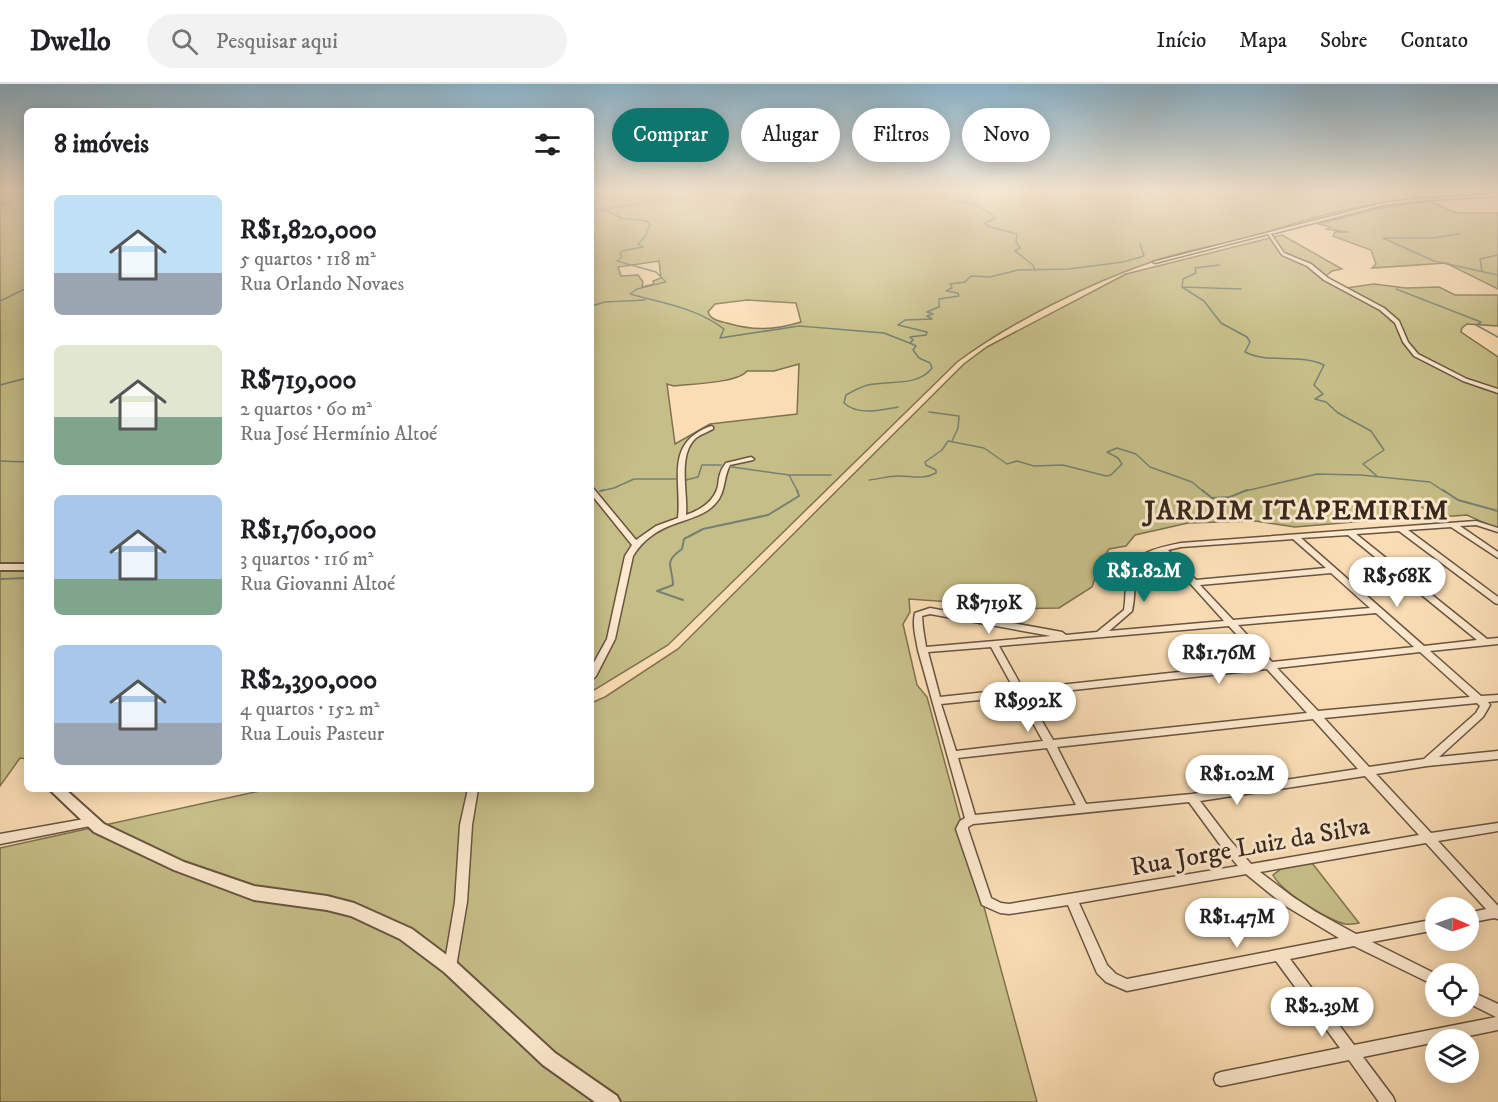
<!DOCTYPE html>
<html lang="pt">
<meta charset="utf-8">
<style>
body{margin:0;font-family:"IM FELL DW Pica",serif;background:#f2f2f2;color:#202124;height:100vh;display:flex;flex-direction:column;font-size:22px;white-space:nowrap}
*{box-sizing:border-box;margin:0}
p{font-size:20px;color:#757577}
.icon{flex:none;width:33px;height:33px;fill:none;stroke:currentColor;stroke-width:2;stroke-linecap:round;stroke-linejoin:round}
.map{position:relative;flex:1;overflow:hidden}
.details{position:absolute;left:24px;top:24px;width:570px;height:684px;display:flex;flex-direction:column;background:#fff;border-radius:9px;box-shadow:0 3px 15px #0003}
.details>*{flex:none}
.banner{position:absolute;left:612px;top:24px;width:570px;height:54px;display:flex;gap:12px}
.needle{width:39px;rotate:92deg}
.buttons{position:absolute;left:1425px;top:813px;display:grid;gap:12px}
.buttons a{display:grid;place-items:center;width:54px;height:54px;border-radius:50%;background:#fff;box-shadow:0 3px 15px #0003;font-size:30px}
.price{position:absolute;translate:-50% -51px;padding:0 14px;border-radius:21px;background:#fff;color:#222;font-size:20px;line-height:39px;filter:drop-shadow(0 2px 3px #0008)}
.price::after{content:'';position:absolute;left:50%;top:36px;width:18px;height:14px;margin-left:-9px;background:inherit;clip-path:polygon(0 0,100% 0,50% 100%)}
.price.active{background:#0f766e;color:#fff}
ul{padding:0;list-style:none}
li{display:flex;align-items:center;gap:18px;height:150px;padding:0 30px}
li span{display:grid;place-items:center;flex:none;width:168px;height:120px;border-radius:9px;color:#555}
li>.icon{margin-inline-start:auto}
span .icon{width:72px;height:72px;fill:#fffc;stroke-width:1}
li b{font-size:26px}
h2{display:flex;justify-content:space-between;align-items:center;height:72px;padding:0 30px;font-size:26px}
.chip{padding:0 21px;border-radius:27px;background:#fff;box-shadow:0 3px 15px #0003;font-size:21px;line-height:54px}
.chip.active{background:#0f766e;color:#fff}
header{display:flex;align-items:center;gap:36px;box-sizing:border-box;height:84px;padding:0 30px;background:#fff;border-bottom:2px solid #e0e0e0}
header strong{font-size:28px}
nav{display:flex;gap:33px;margin-inline-start:auto;font-size:21px}
.search{width:420px;height:54px;background:#f2f2f2;display:flex;align-items:center;gap:15px;box-sizing:border-box;padding:0 21px;border-radius:33px;color:#757577;font-size:22px}
.map>svg:first-child{display:block}
</style>
<header>
<strong>Dwello</strong>
<div class="search"><svg class="icon" aria-label="search" viewBox="0 0 24 24"><circle cx="10" cy="10" r="6"/><path d="M15 15l6 6"/></svg>Pesquisar aqui</div>
<nav><a>Início</a><a>Mapa</a><a>Sobre</a><a>Contato</a></nav>
</header>
<div class="map">
<svg width="1498" height="1018" viewBox="0 0 1498 1018">
<rect width="100%" height="100%" fill="#faddb4"/>
<filter id="stains"><feTurbulence type="fractalNoise" baseFrequency=".00333" numOctaves="4"/><feColorMatrix values="0 0 0 0 .2 0 0 0 0 .09 0 0 0 0 .02 0 0 0 .5 -.17"/></filter>
<radialGradient id="worn" r=".72"><stop offset=".6" stop-color="#630" stop-opacity="0"/><stop offset="1" stop-color="#630" stop-opacity=".3"/></radialGradient>
<path fill="#c6be87" stroke="#7e7252" stroke-width="1.5" fill-rule="evenodd" d="M0 108H27V675L20 674 0 702Z
M591 108H1409L1423 114C1370 118 1315 132 1264 149 1228 160 1189 165 1154 177 1089 199 1011 238 957 278L668 561 591 608ZM659 177 661 194 653 197 654 200 642 203 643 198 638 191 621 192 618 183ZM747 216 796 219 801 238C775 246 753 247 727 239 719 237 711 236 708 228L715 220ZM799 280 797 330 710 340 675 360 667 300 674 302C690 300 738 299 747 287H774Z
M1429 117 1456 129H1498V205L1446 179 1372 184 1376 180 1371 166 1333 152 1335 148H1348L1327 145 1331 143 1318 140 1381 124Z
M1282 151 1342 185 1332 187 1326 192 1329 196 1346 204 1374 200 1406 204 1439 203 1455 211H1498V242L1467 240 1462 244 1461 248 1498 273V445L1467 431 1439 433 1421 423 1410 421 1401 434 1295 443 1255 437 1188 439 1135 451 1126 462 1109 465 1100 479 1092 503 1059 524 1008 525 979 520 909 515 910 528 903 540 917 601 927 613 1037 1018H0V764L269 705H591V619L605 613 678 565 964 280 987 263 1126 190Z
M1312 779 1359 839C1354 840 1350 841 1345 840 1326 835 1282 808 1273 791L1281 785Z"/>
<g fill="none" stroke-linecap="round" stroke-linejoin="round">
<path stroke="#758074" stroke-width="1.5" d="M921 108 929 112 979 122 996 134 985 139 987 142 1017 150 1016 158 1020 164 1015 167 1033 181 1035 187
M962 117 984 108
M0 120 11 121
M591 125 608 127 621 134 647 137 650 141 645 153 638 160 643 163 622 167 620 169 622 173 617 177 656 188 666 198 637 205 630 210C662 219 697 224 724 245L720 254 799 242 884 249 912 260
M606 125 643 119 650 108
M1459 150 1432 154H1383L1434 177 1498 191
M1482 187 1480 175 1498 171
M1182 203 1204 217 1221 239 1247 253 1250 258 1245 268C1268 280 1297 269 1324 281L1314 301 1323 310 1315 315 1326 318 1338 329 1371 347 1384 366 1363 380 1377 392
M1182 203 1241 205
M1182 203 1183 195 1196 189 1195 184 1219 181
M1396 205 1481 238 1476 241 1498 253
M0 217 27 204
M591 222 605 218 645 216
M0 301 27 294
M898 323C881 326 858 332 844 319L846 311C853 307 860 303 868 301 889 296 918 303 932 284L930 279 919 274 913 266 916 262 910 259 913 256 910 253 926 251 927 248 898 241 905 236 932 235 927 232 933 230 927 228 939 223V215L959 212 958 209 946 207 952 204 950 200 965 198 971 192 990 193 1018 186 1069 185 1123 178 1144 172 1140 160
M929 328 959 332 958 344 952 357
M0 377 27 378
M732 383 789 391H831
M789 391 798 408
M686 396 698 393 702 381H721
M869 396C879 395 888 392 898 392 912 392 923 396 936 389V386L926 381 925 378 942 366 948 357 984 364 1007 380 1017 377 1034 382 1063 381 1106 392 1111 391 1122 380 1118 374 1107 368 1117 364 1136 370 1150 383 1192 398 1204 408
M600 407 614 404 634 395H676
M1241 408 1317 390 1361 391 1430 398 1445 408"/>
<path stroke="#758074" stroke-width="2" d="M1202 406 1212 414 1230 413 1247 406
M1443 406 1458 416 1498 427
M600 407 604 406
M0 495 27 494
M683 516 657 507 673 501C673 482 662 479 682 465L684 455 703 445 768 431 799 412 797 406"/>
<g stroke="#685442" stroke-width="3">
<path id="minor" d="M1498 110V112L1415 117 1383 121 1271 150 1284 169 1311 180 1328 194 1384 224 1399 237 1408 258 1418 270 1467 295 1498 305V309L1463 297 1414 272 1403 258 1395 239 1380 226 1324 196 1307 182 1282 171 1268 150 1155 179 1153 178 1383 119 1415 115Z
M711 342 713 343V345C708 348 701 350 696 354 677 371 688 408 686 431 700 426 714 418 718 402 719 393 720 386 726 379L751 373 754 375 753 376 730 381C723 394 726 409 715 420 705 431 691 434 677 439 659 445 643 455 633 472L615 555 596 592 594 594 591 595V584L607 555 625 472 632 461 591 410V403L593 404 636 456 656 442 678 434C682 396 664 359 711 342Z
M1476 437 1498 444V448L1476 441 1460 442 1498 468V474L1451 443 1408 446 1498 513V520L1495 519 1399 447 1356 450 1487 555 1498 554V560L1430 567 1481 612 1498 611V617L1488 618 1490 621 1483 633 1439 673 1498 667V675L1427 682 1376 690 1431 749 1498 739V747L1438 757 1498 822V835L1494 834 1468 839V829L1486 825 1426 759 1260 788 1293 813 1316 828 1356 850 1436 835V846L1372 858 1436 890V902L1354 862 1290 875 1354 961 1496 933 1468 919V906L1498 920V946L1449 956H1436V958L1363 973 1393 1013 1395 1018H1379L1349 976 1221 1002 1216 1000 1214 995 1216 990 1221 988 1340 964 1276 877 1127 907 1106 898 1097 889 1068 821 1009 830 1000 829 982 821 956 745 960 737 965 734 918 566C916 554 912 541 915 529L930 524 1062 548 1066 551 1097 548 1124 526C1126 515 1125 503 1127 492 1132 468 1161 463 1181 459ZM1348 451 1477 556 1424 562 1301 454ZM1293 455 1326 484 1196 496 1168 466 1181 463ZM1162 468 1224 537 1109 547 1132 527C1139 497 1125 482 1162 468ZM1331 489 1370 524 1233 536 1200 501ZM1376 529 1414 563 1272 578 1238 541ZM930 530 1051 552 926 563 923 544 922 532ZM1229 542 1262 579 1023 605 999 562ZM991 563 1014 605 940 613 928 568ZM1420 568 1470 613 1318 627 1277 584ZM1267 585 1307 629 1053 656 1027 611ZM1018 612 1043 657 956 667 941 620ZM1477 619 1480 622 1476 629 1424 675 1369 683 1324 634ZM1313 635 1358 685 1192 710 1086 720 1057 663ZM1047 664 1076 721 975 731 958 674ZM1365 692 1419 751 1251 780 1229 755 1200 717ZM1189 718 1221 762 1238 782 1009 820 1001 819 991 814 968 745V743L973 740ZM1246 790 1284 821 1339 854 1127 895 1116 890 1107 881 1079 819Z
M468 705H478L472 741 467 818 456 883 455 887 450 889 445 887 444 883 455 818 460 741Z
M90 734 94 735 95 738 94 741 90 742 0 760V750Z"/>
</g>
<g stroke="#685442" stroke-width="4">
<path id="tertiary" d="M0 480H27V486H0Z
M49 705H65L104 740 184 778 254 802 327 812 354 819 412 845 456 878 555 969 617 1012 620 1018H595L543 981 444 888 400 855 351 832 327 826 254 816 174 786 94 748Z"/>
</g>
<use href="#minor" fill="#fce9ce" fill-rule="evenodd"/>
<use href="#tertiary" fill="#fce9ce" fill-rule="evenodd"/>
</g>
<linearGradient id="sky" x2="0" y2="1"><stop stop-color="#8ab7d1"/><stop offset="0.43" stop-color="#fdf0dd"/><stop offset="1" stop-color="#fdf0dd" stop-opacity="0"/></linearGradient>
<rect width="1498" height="250" fill="url(#sky)"/>
<g text-anchor="middle" dominant-baseline="central" stroke-width="6" stroke-linejoin="round" paint-order="stroke">
<g font-size="26" fill="#37271c" stroke="#fce9ce">
<text transform="translate(1250 763) rotate(-10)">Rua Jorge Luiz da Silva</text>
</g>
<g font-size="27" font-weight="bold" letter-spacing="1.5" fill="#37271c" stroke="#fce9ce">
<text x="1297" y="427">JARDIM ITAPEMIRIM</text>
</g>
</g>
<rect width="100%" height="100%" filter="url(#stains)"/>
<rect width="100%" height="100%" fill="url(#worn)"/>
</svg>
<div class="buttons">
<a><svg class="needle" viewBox="-14 -14 28 28"><path d="M0-13l5 13h-10z" fill="#e53935"/><path d="M0 13l5-13h-10z" fill="#757577"/></svg></a>
<a><svg class="icon" aria-label="locate" viewBox="0 0 24 24"><circle cx="12" cy="12" r="6"/><path d="M12 2v4M12 18v4M2 12h4M18 12h4"/></svg></a>
<a><svg class="icon" aria-label="layers" viewBox="0 0 24 24"><path d="M12 4l9 5-9 5-9-5zM3 14l9 5 9-5"/></svg></a>
</div>
<b class="price active" style="left:1144px;top:519px">R$1.82M</b>
<b class="price" style="left:1397px;top:524px">R$568K</b>
<b class="price" style="left:989px;top:551px">R$719K</b>
<b class="price" style="left:1219px;top:601px">R$1.76M</b>
<b class="price" style="left:1028px;top:649px">R$992K</b>
<b class="price" style="left:1237px;top:722px">R$1.02M</b>
<b class="price" style="left:1237px;top:865px">R$1.47M</b>
<b class="price" style="left:1322px;top:954px">R$2.39M</b>
<div class="banner">
<a class="chip active">Comprar</a>
<a class="chip">Alugar</a>
<a class="chip">Filtros</a>
<a class="chip">Novo</a>
</div>
<section class="details">
<h2>8 imóveis<svg class="icon" aria-label="filters" viewBox="0 0 24 24"><path d="M4 7h16M4 17h16"/><circle cx="9" cy="7" r="2"/><circle cx="15" cy="17" r="2"/></svg></h2>
<ul>
<li><span style="background:linear-gradient(#bfe0f5 65%,#9aa5b1 0)"><svg class="icon" aria-label="home" viewBox="0 0 24 24"><path d="M3 11l9-7 9 7M6 9v11h12V9"/></svg></span><div><b>R$1,820,000</b><p>5 quartos · 118 m²</p><p>Rua Orlando Novaes</p></div></li>
<li><span style="background:linear-gradient(#dfe7d0 60%,#7fa58c 0)"><svg class="icon" aria-label="home" viewBox="0 0 24 24"><path d="M3 11l9-7 9 7M6 9v11h12V9"/></svg></span><div><b>R$719,000</b><p>2 quartos · 60 m²</p><p>Rua José Hermínio Altoé</p></div></li>
<li><span style="background:linear-gradient(#a9c7e8 70%,#7fa58c 0)"><svg class="icon" aria-label="home" viewBox="0 0 24 24"><path d="M3 11l9-7 9 7M6 9v11h12V9"/></svg></span><div><b>R$1,760,000</b><p>3 quartos · 116 m²</p><p>Rua Giovanni Altoé</p></div></li>
<li><span style="background:linear-gradient(#a9c7e8 65%,#9aa5b1 0)"><svg class="icon" aria-label="home" viewBox="0 0 24 24"><path d="M3 11l9-7 9 7M6 9v11h12V9"/></svg></span><div><b>R$2,390,000</b><p>4 quartos · 152 m²</p><p>Rua Louis Pasteur</p></div></li>
</ul>
</section>
</div>
